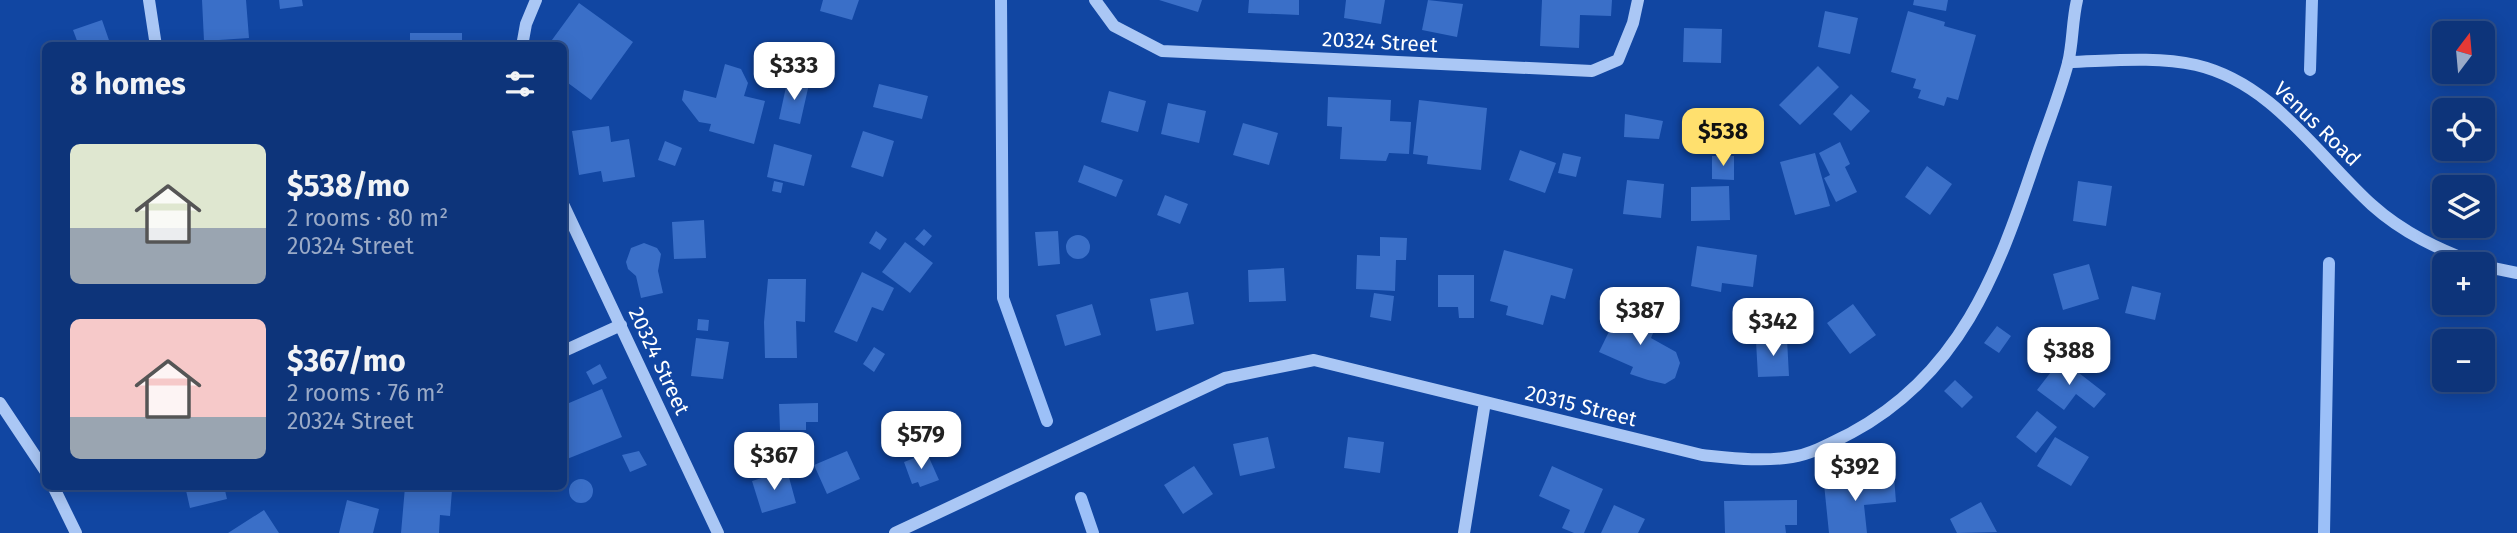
<!DOCTYPE html>
<meta charset="utf-8">
<style>
body{margin:0;font-family:"Fira Sans",sans-serif;background:#1b3f81;color:#f1f3f6;height:100vh;display:flex;flex-direction:column;font-size:26px;white-space:nowrap}
*{box-sizing:border-box;margin:0}
p{font-size:23px;color:#9aaac7}
.icon{flex:none;width:38px;height:38px;fill:none;stroke:currentColor;stroke-width:2;stroke-linecap:round;stroke-linejoin:round}
.map{position:relative;flex:1;overflow:hidden}
.panel{position:absolute;left:42px;top:42px;width:525px;height:448px;display:flex;flex-direction:column;background:#0d347a;border-radius:10px;box-shadow:0 4px 18px #0003,0 0 0 2px #2d4f8b}
.panel>*{flex:none}
.needle{width:46px;rotate:16deg}
.tools{position:absolute;left:2432px;top:21px;display:grid;gap:14px}
.tools a{display:grid;place-items:center;width:63px;height:63px;border-radius:10px;background:#0d347a;box-shadow:0 4px 18px #0003,0 0 0 2px #2d4f8b;font-size:35px}
.price{position:absolute;translate:-50% -60px;padding:0 16px;border-radius:14px;background:#fff;color:#222;font-size:23px;line-height:46px;filter:drop-shadow(0 2px 4px #0008)}
.price::after{content:'';position:absolute;left:50%;top:42px;width:21px;height:16px;margin-left:-10px;background:inherit;clip-path:polygon(0 0,100% 0,50% 100%)}
.price.on{background:#ffe06e;color:#111}
ul{padding:0;list-style:none}
li{display:flex;align-items:center;gap:21px;height:175px;padding:0 28px}
li span{display:grid;place-items:center;flex:none;width:196px;height:140px;border-radius:10px;color:#555}
li>.icon{margin-inline-start:auto}
span .icon{width:84px;height:84px;fill:#fffc;stroke-width:1}
li b{font-size:30px}
h2{display:flex;justify-content:space-between;align-items:center;height:84px;padding:0 28px;font-size:30px}
.map>svg:first-child{display:block}
</style>
<div class="map">
<svg width="2517" height="533" viewBox="0 0 2517 533">
<rect width="100%" height="100%" fill="#1146a2"/>
<g fill="none" stroke-linecap="round" stroke-linejoin="round">
<path stroke="#9cc0f8" stroke-width="12" d="M1001 0 1003 298 1047 421
M2310 70 2312 0
M1081 498 1093 533
M2324 533 2329 263"/>
</g>
<path fill="#3a6fc8" d="M202 0H246L249 38 204 41Z
M279 0H302L303 6 280 9Z
M823 0H859L852 20 820 11Z
M1159 0H1202L1198 12Z
M1249 0H1299V15L1248 13Z
M1346 0H1385L1381 24 1344 18Z
M1428 0 1463 4 1457 37 1422 30Z
M1542 0H1612L1611 16 1580 15 1579 48 1540 46Z
M1914 0H1948L1946 11 1913 5Z
M579 3 633 42 591 100 564 80V46L549 44Z
M1825 11 1858 18 1850 54 1818 47Z
M1908 11 1945 22 1944 26 1976 35 1958 100 1947 97 1944 106 1918 98 1921 90 1913 88 1916 79 1891 72Z
M102 20 111 46H79L73 30Z
M1684 28 1722 29 1721 63 1683 62Z
M410 33H462V46H410Z
M725 64 741 69 748 83 744 96 765 101 754 144 709 131 711 124 699 122 682 100 684 90 716 98Z
M1818 66 1839 87 1800 125 1779 105Z
M790 79 809 84 800 124 779 119 786 87H788Z
M879 84 928 96 922 119 873 107Z
M1109 91 1146 101 1138 132 1101 122Z
M1851 94 1870 111 1851 131 1833 114Z
M1328 97 1391 100 1390 121 1411 122 1409 154 1389 153 1386 161 1340 159 1342 127 1327 126Z
M1419 100 1487 108 1481 170 1427 164 1428 156 1413 154Z
M1168 103 1206 111 1199 143 1161 134Z
M1625 114 1663 121 1659 139 1624 137Z
M1243 123 1278 133 1269 165 1233 155Z
M609 126 611 142 629 139 635 177 603 182 601 171 579 175 572 131Z
M863 131 894 141 883 177 851 167Z
M665 141 682 148 675 166 658 160Z
M1840 142 1850 164 1845 167 1857 192 1836 202 1824 178 1830 175 1819 153Z
M774 144 812 155 804 186 767 177Z
M1520 150 1556 163 1545 193 1509 180Z
M1563 153 1581 157 1576 177 1558 173Z
M1815 153 1830 206 1795 215 1780 162Z
M1712 156H1734V180L1712 179Z
M1084 165 1123 180 1116 197 1078 182Z
M1927 166 1952 184 1930 215 1905 197Z
M1627 180 1664 184 1661 218 1623 214Z
M774 181 783 183 781 193 772 191Z
M2078 181 2112 186 2106 226 2073 221Z
M1729 186 1730 220 1691 221V187Z
M1165 195 1188 204 1180 224 1157 215Z
M704 220 706 258 674 259 672 222Z
M924 229 932 236 924 246 915 239Z
M876 231 887 239 880 250 869 243Z
M1058 231 1060 264 1038 266 1035 232Z
M1066 247a12 12 0 1 1 24 0a12 12 0 1 1-24 0Z
M1380 237 1407 238 1406 260H1396L1395 291 1356 289 1357 255 1380 256Z
M905 242 933 263 910 293 882 272Z
M644 243 657 248 661 254 658 271 663 293 641 298 636 276 628 269 626 262 631 248Z
M1697 246 1757 255 1753 287 1722 283 1721 292 1691 286Z
M1504 250 1573 269 1565 299 1551 295 1543 325 1506 315 1508 306 1490 301Z
M2089 264 2099 299 2063 310 2053 274Z
M1284 268 1286 301 1249 302 1248 270Z
M862 272 894 288 883 311 872 307 857 342 834 332Z
M1438 275H1474V318H1459L1458 307H1438Z
M768 279H806L805 322 796 321 797 358H765L764 322Z
M2132 286 2161 293 2155 320 2125 313Z
M1188 292 1194 324 1156 331 1150 299Z
M1374 293 1394 296 1391 321 1370 317Z
M1623 303 1659 319 1651 338 1676 352 1680 363 1675 378 1665 384 1648 380 1630 374 1633 367 1599 352Z
M1092 304 1101 335 1065 346 1056 315Z
M1853 304 1876 335 1850 354 1827 323Z
M698 319 709 320 708 331 697 330Z
M1997 326 2011 336 1999 353 1984 343Z
M696 338 729 342 723 379 691 376Z
M1787 339 1789 376 1758 377 1756 341Z
M874 347 885 354 874 372 863 364Z
M2061 359 2106 394 2094 408 2076 394 2064 410 2037 390Z
M600 364 607 378 593 385 586 372Z
M1955 380 1973 397 1962 408 1944 391Z
M602 389 622 437 567 459 564 451V391L569 403Z
M818 403V422H806V430H780L779 404Z
M2037 411 2057 427 2036 453 2016 437Z
M929 413 943 441 909 457 895 428Z
M1268 437 1275 468 1240 476 1233 444Z
M1348 437 1384 442 1380 473 1344 468Z
M2055 437 2089 457 2071 486 2037 466Z
M639 451 647 465 630 472 622 455Z
M847 451 860 479 827 494 814 465Z
M927 453 939 480 920 487 918 482 912 484 904 462Z
M1194 466 1213 494 1183 514 1164 485Z
M1552 466 1603 489 1584 533H1574L1562 528 1570 510 1539 496Z
M787 470 796 503 762 513 752 481Z
M1894 477 1896 502 1864 505 1867 533H1829L1824 484Z
M569 491a12 12 0 1 1 24 0a12 12 0 1 1-24 0Z
M185 486H224L227 499 190 508Z
M405 487 452 490 450 516 440 515 439 533H401Z
M347 500 379 509 373 533H339Z
M1797 500V525H1785L1786 533H1725L1724 501Z
M1981 502 1997 532 1957 533 1950 519Z
M1614 505 1645 519 1638 533H1601Z
M264 510 279 533H228Z"/>
<g fill="none" stroke-linecap="round" stroke-linejoin="round">
<path stroke="#aac7f5" stroke-width="12" d="M149 0 156 46
M1095 0 1114 26 1162 51 1592 71 1618 60 1633 23 1638 0
M522 46 526 24 536 0
M2068 62C2109 61 2155 56 2196 65 2273 83 2317 155 2372 205 2403 233 2440 250 2478 264
M564 206 718 533
M2483 266 2517 273
M564 351 621 325
M0 403 46 472
M53 486 76 533
M895 533 1225 378 1314 360 1702 455C1732 458 1762 462 1792 457 1812 454 1833 442 1851 433 1959 375 1997 275 2034 164 2045 131 2059 97 2068 63 2073 43 2072 21 2077 0
M1464 533 1485 402"/>
</g>
<g text-anchor="middle" dominant-baseline="central" stroke-width="5" stroke-linejoin="round" paint-order="stroke">
<g font-size="21" fill="#fff" stroke="#1146a2">
<text transform="translate(1380 42) rotate(3)">20324 Street</text>
<text transform="translate(2317 124) rotate(44)">Venus Road</text>
<text transform="translate(659 361) rotate(65)">20324 Street</text>
<text transform="translate(1581 406) rotate(14)">20315 Street</text>
</g>
</g>
</svg>
<div class="tools">
<a><svg class="needle" viewBox="-14 -14 28 28"><path d="M0-13l5 13h-10z" fill="#e53935"/><path d="M0 13l5-13h-10z" fill="#9aaac7"/></svg></a>
<a><svg class="icon" aria-label="locate" viewBox="0 0 24 24"><circle cx="12" cy="12" r="6"/><path d="M12 2v4M12 18v4M2 12h4M18 12h4"/></svg></a>
<a><svg class="icon" aria-label="layers" viewBox="0 0 24 24"><path d="M12 4l9 5-9 5-9-5zM3 14l9 5 9-5"/></svg></a>
<a>+</a>
<a>−</a>
</div>
<b class="price" style="left:794px;top:102px">$333</b>
<b class="price on" style="left:1723px;top:168px">$538</b>
<b class="price" style="left:1640px;top:347px">$387</b>
<b class="price" style="left:1773px;top:358px">$342</b>
<b class="price" style="left:2069px;top:387px">$388</b>
<b class="price" style="left:921px;top:471px">$579</b>
<b class="price" style="left:774px;top:492px">$367</b>
<b class="price" style="left:1855px;top:503px">$392</b>
<section class="panel">
<h2>8 homes<svg class="icon" aria-label="filters" viewBox="0 0 24 24"><path d="M4 7h16M4 17h16"/><circle cx="9" cy="7" r="2"/><circle cx="15" cy="17" r="2"/></svg></h2>
<ul>
<li><span style="background:linear-gradient(#dfe7d0 60%,#9aa5b1 0)"><svg class="icon" aria-label="home" viewBox="0 0 24 24"><path d="M3 11l9-7 9 7M6 9v11h12V9"/></svg></span><div><b>$538/mo</b><p>2 rooms · 80 m²</p><p>20324 Street</p></div></li>
<li><span style="background:linear-gradient(#f6c9c9 70%,#9aa5b1 0)"><svg class="icon" aria-label="home" viewBox="0 0 24 24"><path d="M3 11l9-7 9 7M6 9v11h12V9"/></svg></span><div><b>$367/mo</b><p>2 rooms · 76 m²</p><p>20324 Street</p></div></li>
</ul>
</section>
</div>
